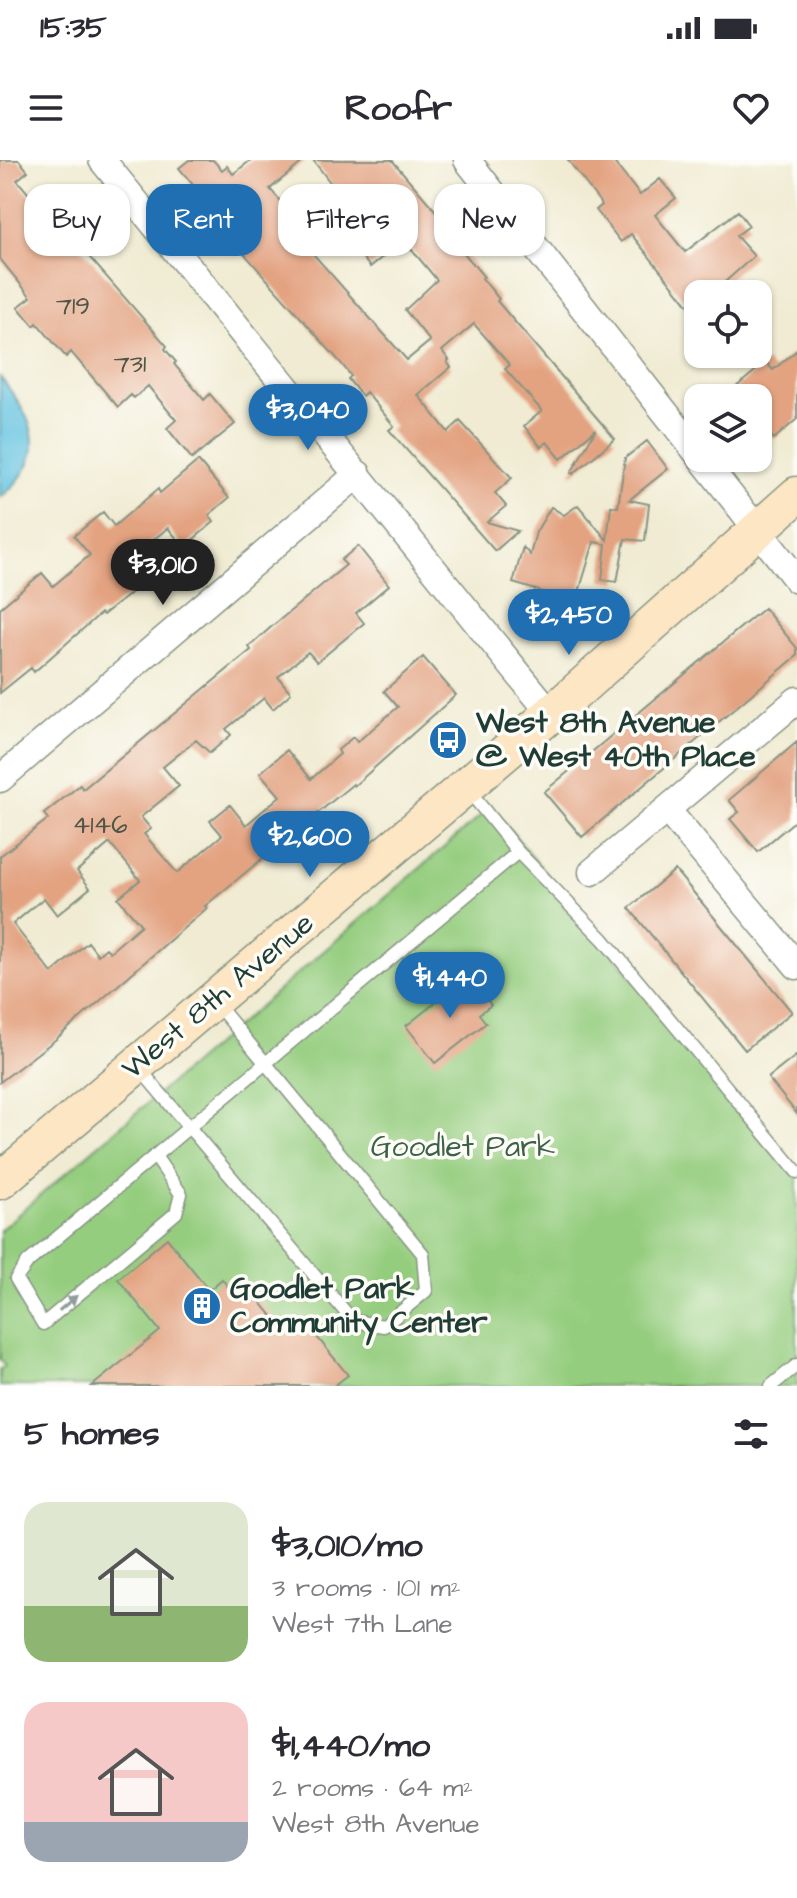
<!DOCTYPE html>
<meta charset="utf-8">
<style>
body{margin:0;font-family:"Architects Daughter",sans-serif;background:#f7f7f7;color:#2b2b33;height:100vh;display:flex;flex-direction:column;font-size:30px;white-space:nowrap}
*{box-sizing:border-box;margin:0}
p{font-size:26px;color:#7c7c81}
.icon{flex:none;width:44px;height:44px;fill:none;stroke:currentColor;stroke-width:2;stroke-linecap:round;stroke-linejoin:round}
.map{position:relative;height:1226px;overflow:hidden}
.panel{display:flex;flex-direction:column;background:#fff;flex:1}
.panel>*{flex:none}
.hud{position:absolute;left:24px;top:24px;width:750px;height:72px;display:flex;gap:16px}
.buttons{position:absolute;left:684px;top:120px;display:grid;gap:16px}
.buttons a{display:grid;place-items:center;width:88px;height:88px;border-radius:16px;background:#fff;box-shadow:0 2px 6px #0004;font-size:40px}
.price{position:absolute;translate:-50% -68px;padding:0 18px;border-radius:28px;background:#1f6fb2;color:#fff;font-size:26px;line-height:52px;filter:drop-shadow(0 2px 4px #0008)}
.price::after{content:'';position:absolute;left:50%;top:48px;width:24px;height:18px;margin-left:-12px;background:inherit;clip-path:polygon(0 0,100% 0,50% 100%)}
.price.active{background:#222;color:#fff}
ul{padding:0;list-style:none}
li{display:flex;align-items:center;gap:24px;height:200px;padding:0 24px}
li span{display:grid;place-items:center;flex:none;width:224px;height:160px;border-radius:24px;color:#555}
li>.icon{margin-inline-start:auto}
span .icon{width:96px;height:96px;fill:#fffc;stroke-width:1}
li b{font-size:34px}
h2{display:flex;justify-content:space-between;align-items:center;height:96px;padding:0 24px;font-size:34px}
.pill{padding:0 28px;border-radius:24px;background:#fff;box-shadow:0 2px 6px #0004;font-size:28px;line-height:72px}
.pill.active{background:#1f6fb2;color:#fff}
.status{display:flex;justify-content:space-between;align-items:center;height:56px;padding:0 40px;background:#fff;direction:ltr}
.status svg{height:22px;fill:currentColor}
header{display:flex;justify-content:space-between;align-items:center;height:104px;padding:0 24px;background:#fff;font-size:36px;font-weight:700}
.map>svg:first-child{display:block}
</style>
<div class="status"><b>15:35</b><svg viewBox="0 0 49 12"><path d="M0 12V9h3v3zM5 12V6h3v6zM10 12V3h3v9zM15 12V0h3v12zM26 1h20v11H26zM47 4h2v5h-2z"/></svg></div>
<header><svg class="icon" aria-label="menu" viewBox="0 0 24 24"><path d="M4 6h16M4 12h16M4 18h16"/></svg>Roofr<svg class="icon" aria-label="heart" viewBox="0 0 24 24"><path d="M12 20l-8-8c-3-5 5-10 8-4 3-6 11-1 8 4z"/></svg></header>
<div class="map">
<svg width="797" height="1226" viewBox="0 0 797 1226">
<rect width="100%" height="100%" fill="#fdfcf7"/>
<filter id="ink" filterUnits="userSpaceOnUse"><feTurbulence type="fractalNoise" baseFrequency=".0125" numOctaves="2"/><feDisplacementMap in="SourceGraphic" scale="16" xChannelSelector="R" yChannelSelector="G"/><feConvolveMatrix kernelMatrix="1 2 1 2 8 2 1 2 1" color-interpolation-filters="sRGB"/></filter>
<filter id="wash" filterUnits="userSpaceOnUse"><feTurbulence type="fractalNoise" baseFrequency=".006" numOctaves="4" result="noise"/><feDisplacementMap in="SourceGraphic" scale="32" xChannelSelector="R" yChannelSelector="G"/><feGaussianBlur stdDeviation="1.8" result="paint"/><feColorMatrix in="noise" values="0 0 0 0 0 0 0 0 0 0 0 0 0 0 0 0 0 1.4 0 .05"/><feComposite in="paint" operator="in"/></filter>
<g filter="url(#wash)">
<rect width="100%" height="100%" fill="#f0ebd2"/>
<path fill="#95cd7f" stroke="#5a855a" stroke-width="2" d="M491 647 797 1016V1226H0V1210L5 1206 0 1200V1070Z"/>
<path fill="#63c2e1" stroke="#41808a" stroke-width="2" d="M0 217C37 263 51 296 0 338Z"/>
<g id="blocks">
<path fill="#e3a381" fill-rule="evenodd" d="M0 0H19L28 11 17 20 48 57 59 48 77 71 71 76 167 186 165 189 176 202 174 204 204 240 210 234 235 264 192 299 167 268 176 260 148 226 134 238 131 235 118 247 71 192 66 197 37 163 34 166 18 147 31 137 0 99Z
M189 0H213L222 10 227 6 233 14 251 0H305L270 29 292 55 284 61 407 200 430 181 405 150 437 120 408 85 404 88 400 83 370 107 346 77 362 64 313 0H392L463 83 459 87 484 117 482 118 499 139 497 141 615 279 573 314 571 313 596 269 561 299 547 282 541 287 524 266 542 251 505 209 510 205 474 164 442 191 449 200 447 202 451 207 418 235 448 272 460 261 512 318 495 333 506 346 487 362 518 371 495 391 389 270 394 266 366 232 362 236 348 219 351 216 340 202 242 91 245 88 179 8Z
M568 0H612L640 35 660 19 676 38 655 55 685 92 738 51 749 66 736 76 754 96 725 122 734 134H698V157L631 74 621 82 596 50 602 45Z
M797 190V259L774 279 758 264V238H723L766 202 773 210Z
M647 281 668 309 629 340 649 344 645 381 625 379 617 422 602 420 606 384 594 382 576 442 513 423 523 387 530 395 536 372 551 347 564 355 578 345 607 380 611 346 618 347 625 298Z
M198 301 229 338 209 355 214 362 184 387 168 368 137 393 148 408 127 426 132 432 103 455 101 453 34 512 31 508 0 533V448L42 413 53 426 90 395 74 376 103 352 114 366 158 329 160 333Z
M358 386 389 425 356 453 364 463 317 502 308 492 278 517 291 533 273 549 264 538 226 569 231 575 210 593 196 580 163 607 179 626 141 657 151 669 144 674 177 713 222 675 210 661 230 645 246 665 280 636 260 613 287 590 311 619 340 594 338 590 353 577 357 582 398 547 384 531 423 497 456 535 354 626 353 624 205 746 207 748 55 880 0 922V696L48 659 44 654 80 625 83 629 251 490 249 487 270 468 346 405 341 400ZM110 683 140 720 118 738 141 765 110 792 106 788 98 795 88 782 52 813 13 764 44 738 57 755 90 728 77 711Z
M764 448 797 488V496L582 677 544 632Z
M797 582V659L758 692 730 659 739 652 729 640Z
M675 710 792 852 745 890 629 748Z
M469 816 491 845 479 854 486 863 435 903 406 866Z
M797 895V954L768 918Z
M167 1078 209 1130 222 1119 232 1132 244 1122 287 1174 304 1161 348 1215 334 1226H92L160 1171 118 1119Z"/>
</g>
</g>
<g filter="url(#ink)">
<use href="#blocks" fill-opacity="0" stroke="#889483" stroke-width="2"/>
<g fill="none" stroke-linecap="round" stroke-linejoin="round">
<g stroke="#889483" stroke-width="15">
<path id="lane" d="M468 630 518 692 603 779 797 1012
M139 908 353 1161 384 1166 426 1131 423 1094 215 842
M155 996 181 1034 176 1053 43 1164 16 1119 28 1102 518 692
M771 1226 797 1205"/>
</g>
<g stroke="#889483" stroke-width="29">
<path id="street" d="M102 0 551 554
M467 0 698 294
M701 298 797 420
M0 619 358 314
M668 651 797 806
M592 712 797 540"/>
</g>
<g stroke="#889483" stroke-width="39">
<path id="secondary" d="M0 1021 551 554 797 335"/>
</g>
<use href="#lane" stroke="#fff" stroke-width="12"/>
<use href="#street" stroke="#fff" stroke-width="26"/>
<use href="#secondary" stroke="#fce6c4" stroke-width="36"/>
</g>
<defs><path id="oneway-solid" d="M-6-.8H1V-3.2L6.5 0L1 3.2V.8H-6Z" transform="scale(2)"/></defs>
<use fill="#8f9e9a" href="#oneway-solid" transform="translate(68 1143) rotate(-40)"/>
</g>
<defs>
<g id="bus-disc" transform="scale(2)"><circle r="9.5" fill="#1f6fb2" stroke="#fdfcf7"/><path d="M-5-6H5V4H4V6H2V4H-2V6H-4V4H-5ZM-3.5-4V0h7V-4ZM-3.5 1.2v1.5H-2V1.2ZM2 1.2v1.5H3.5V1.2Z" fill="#fff"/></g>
<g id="building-disc" transform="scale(2)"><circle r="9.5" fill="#1f6fb2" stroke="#fdfcf7"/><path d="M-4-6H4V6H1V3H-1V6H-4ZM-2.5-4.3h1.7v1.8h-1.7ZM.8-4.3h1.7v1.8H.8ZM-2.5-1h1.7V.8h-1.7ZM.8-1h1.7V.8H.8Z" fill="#fff"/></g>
</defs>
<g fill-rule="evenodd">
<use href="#bus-disc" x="448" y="580"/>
<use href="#building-disc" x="202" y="1146"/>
</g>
<g text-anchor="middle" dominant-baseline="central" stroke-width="7" stroke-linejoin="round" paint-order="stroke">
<g font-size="26" fill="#505647">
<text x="73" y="146">719</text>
<text x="130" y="204">731</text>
<text x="100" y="665">4146</text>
</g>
<g font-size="30" font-weight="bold" fill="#1f3d34" stroke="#fdfcf7" text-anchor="start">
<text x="476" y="563">West 8th Avenue<tspan x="476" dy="34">@ West 40th Place</tspan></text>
<text x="230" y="1129">Goodlet Park<tspan x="230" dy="34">Community Center</tspan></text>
</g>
<g font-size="30" fill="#1f3d34" stroke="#fdfcf7">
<text transform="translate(218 836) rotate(-40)">West 8th Avenue</text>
</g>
<g font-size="30" fill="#3c6147" stroke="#fdfcf7">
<text x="463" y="987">Goodlet Park</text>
</g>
</g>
</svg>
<div class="buttons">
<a><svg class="icon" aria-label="locate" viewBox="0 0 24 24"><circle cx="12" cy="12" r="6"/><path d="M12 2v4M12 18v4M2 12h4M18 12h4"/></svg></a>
<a><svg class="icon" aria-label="layers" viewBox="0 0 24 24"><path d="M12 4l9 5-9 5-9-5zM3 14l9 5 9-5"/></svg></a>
</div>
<b class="price" style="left:308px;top:292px">$3,040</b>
<b class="price active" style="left:163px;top:447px">$3,010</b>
<b class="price" style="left:569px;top:497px">$2,450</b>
<b class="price" style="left:310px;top:719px">$2,600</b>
<b class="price" style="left:450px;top:860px">$1,440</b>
<div class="hud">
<a class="pill">Buy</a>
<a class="pill active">Rent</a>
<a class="pill">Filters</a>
<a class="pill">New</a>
</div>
</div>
<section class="panel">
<h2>5 homes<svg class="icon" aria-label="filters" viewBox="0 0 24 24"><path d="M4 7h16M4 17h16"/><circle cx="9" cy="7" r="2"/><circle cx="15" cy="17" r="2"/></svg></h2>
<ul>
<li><span style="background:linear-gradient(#dfe7d0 65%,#8fb573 0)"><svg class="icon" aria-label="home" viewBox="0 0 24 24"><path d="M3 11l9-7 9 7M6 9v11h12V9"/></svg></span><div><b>$3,010/mo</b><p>3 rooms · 101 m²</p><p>West 7th Lane</p></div></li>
<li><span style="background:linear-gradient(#f6c9c9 75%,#9aa5b1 0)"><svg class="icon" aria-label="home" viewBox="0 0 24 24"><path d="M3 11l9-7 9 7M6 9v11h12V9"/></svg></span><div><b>$1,440/mo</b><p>2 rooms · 64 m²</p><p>West 8th Avenue</p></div></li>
</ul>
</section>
